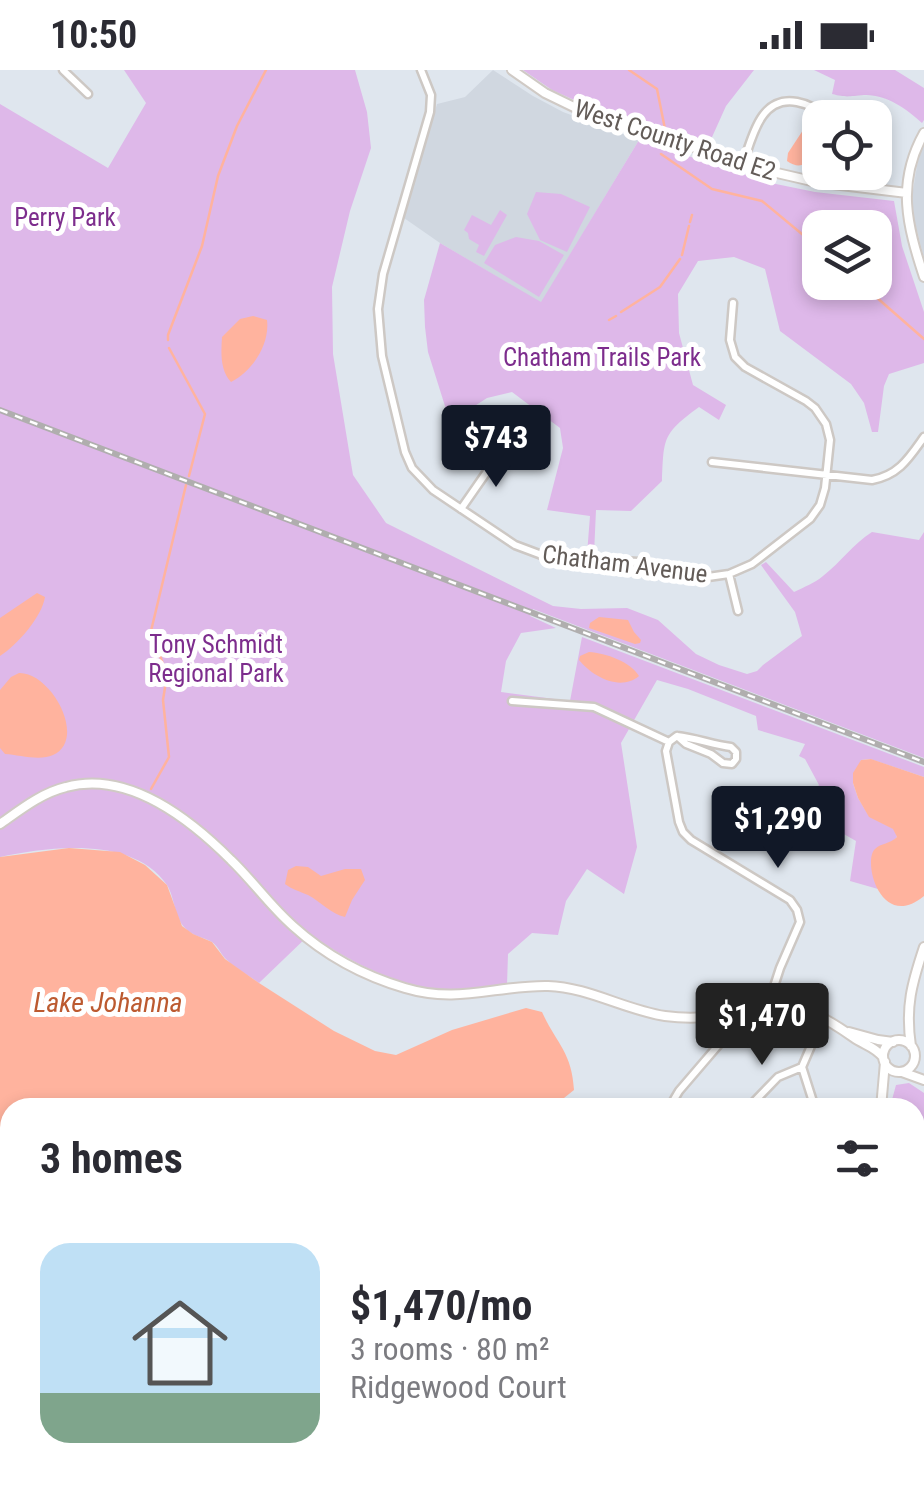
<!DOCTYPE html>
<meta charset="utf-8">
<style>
body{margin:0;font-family:"Roboto Condensed",sans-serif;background:#f7f7f7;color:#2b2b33;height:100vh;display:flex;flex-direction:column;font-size:38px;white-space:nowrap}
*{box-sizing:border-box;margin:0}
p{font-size:32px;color:#7c7c81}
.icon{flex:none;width:55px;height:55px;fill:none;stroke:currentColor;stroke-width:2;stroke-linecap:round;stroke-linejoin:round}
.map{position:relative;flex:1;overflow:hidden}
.side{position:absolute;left:0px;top:1028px;width:925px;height:392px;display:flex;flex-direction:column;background:#fff;border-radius:30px 30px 0 0;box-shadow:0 5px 15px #0003}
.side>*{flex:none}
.buttons{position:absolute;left:802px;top:30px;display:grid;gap:20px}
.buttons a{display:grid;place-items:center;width:90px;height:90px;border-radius:20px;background:#fff;box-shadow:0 5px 15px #0003;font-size:50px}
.price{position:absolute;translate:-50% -85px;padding:0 22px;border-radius:10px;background:#111827;color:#fff;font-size:32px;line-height:65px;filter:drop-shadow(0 2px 5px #0008)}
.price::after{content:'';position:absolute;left:50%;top:60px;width:30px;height:22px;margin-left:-15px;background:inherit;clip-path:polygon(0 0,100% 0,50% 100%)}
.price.on{background:#222;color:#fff}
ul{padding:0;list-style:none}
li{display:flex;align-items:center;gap:30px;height:250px;padding:0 40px}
li span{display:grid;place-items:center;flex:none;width:280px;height:200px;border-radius:30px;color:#555}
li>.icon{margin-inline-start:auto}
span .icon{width:120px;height:120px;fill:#fffc;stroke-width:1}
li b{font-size:42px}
h2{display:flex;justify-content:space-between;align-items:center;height:120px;padding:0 40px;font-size:42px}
.status{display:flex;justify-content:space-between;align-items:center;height:70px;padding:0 50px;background:#fff;direction:ltr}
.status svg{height:28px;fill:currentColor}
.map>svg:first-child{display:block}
</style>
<div class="status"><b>10:50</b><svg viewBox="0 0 49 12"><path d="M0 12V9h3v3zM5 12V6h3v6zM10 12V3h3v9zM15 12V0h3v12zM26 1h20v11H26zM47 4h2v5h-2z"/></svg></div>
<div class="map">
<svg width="924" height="1419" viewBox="0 0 924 1419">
<rect width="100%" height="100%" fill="#dfe6ee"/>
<path fill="#d0d7e0" d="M493 0 533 26 563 42 639 70 541 233 440 173 404 148 437 34 465 27Z
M924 74V188L914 149 912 126 919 84Z"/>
<path fill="#deb8e9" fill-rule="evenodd" d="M124 0H355L367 42 371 78 350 141 332 217 333 284 353 405 386 453 553 536 581 539 627 538 658 550 696 584 719 595 747 604 757 601 763 595 802 566 795 542 761 495 766 492 794 522C804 517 815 513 823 506 841 492 853 474 872 462L919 470 924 462V688L533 539 530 546 556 558 521 563 506 591 501 622 570 631 582 567 924 697V707L870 689 861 690 853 713 858 728 869 746 894 759 897 767 871 793 878 819 850 811 856 771 828 755 811 778 785 762 819 715 805 689 799 686 805 674 758 660 756 646 688 619 657 610 621 673 637 777 624 824 587 799 566 831 558 865 532 863 508 884 507 915C492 917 476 919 461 920 407 922 352 894 310 864L259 913C248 905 236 899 227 890 221 885 219 877 212 872 203 867 192 866 185 858 174 847 175 828 167 815 134 766 50 776 0 787V34L108 98 146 33Z
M523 0H754L726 36 708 76 572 29 552 20Z
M814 0H895L924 18V50L922 53C907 39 886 24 864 25 849 26 848 28 832 24L835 10Z
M639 70 771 113 815 122 894 131 902 176 924 242V293L889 304 884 316 878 362H872L864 333 851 314 780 261 765 199 734 187 698 191 678 224 679 263 693 315 726 335 719 350 699 337C662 364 664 368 662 411L631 441 596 440 594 484H587L590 446 547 440 563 378 560 358 512 322 487 328 450 352 428 282 425 257 424 230 440 173 541 232ZM820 158H875V212H820Z
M536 122 561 124 590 137 567 182 540 170 527 144Z
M500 140 507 145 484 186 476 182 479 175 469 169 468 163 464 160 472 145 491 155Z
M516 167 539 171 564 185 539 227 484 193 495 175Z
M909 1013 924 1023V1082L915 1087V1038L890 1037 896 1015Z"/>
<path fill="#ffb39e" d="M807 54C828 67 811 109 787 91L788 83Z
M253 246 267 250C270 274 253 301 231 312 220 300 221 283 222 267L240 249Z
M37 523 45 527C42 547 17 575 0 586V548Z
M599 547 628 550 634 562 641 570 640 573 635 574 589 558 590 553Z
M589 582C606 583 631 592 639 606 620 622 592 606 579 590L580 586Z
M19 603C51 602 88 669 53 685 40 691 19 685 5 684L0 678V620L11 607Z
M871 689 924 707V826C881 862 862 791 875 779 881 773 890 774 897 767L893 759 869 747 858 728 853 713V703L861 690Z
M69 778 120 782 145 795 167 815 182 856 193 864 212 872 225 889 259 913 334 961 375 981 396 985 452 960 526 938 542 942C556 973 572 982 574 1020L564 1028 558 1038H10V1410H624V1419H0V787Z
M296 796 308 797 321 806 345 799H361L365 810 352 830 345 847C331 844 321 832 308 825 299 821 293 820 285 814L288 800Z"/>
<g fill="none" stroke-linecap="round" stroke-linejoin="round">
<path stroke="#ffb39e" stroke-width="2.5" d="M629 0 657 19 665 59
M661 84 712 119 762 131 820 179
M690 152 692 145
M682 185 689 156
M859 212 924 269
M621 242 660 217 680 189
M609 250 616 246
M168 270V265L202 176 218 106 237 56 266 0
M169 278 205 344 189 406
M151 719 169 687 163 630 167 605 151 561 186 415"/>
<g stroke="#cdc8c4" stroke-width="11">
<path id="street" d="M63 0 88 24
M421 0 431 25 430 42 383 204 378 239 382 286 405 382 412 398 433 420 515 475 547 487 638 492 684 505 708 507 729 504 752 494 810 449 820 435 825 418 830 370 826 354 815 338 806 331 745 297 735 287 730 270 733 233
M819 40 833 38 838 41 841 48
M743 94C752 68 760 25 797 32 808 34 818 39 825 48
M712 392 872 410C899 405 909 388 924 367
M461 439 502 380
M729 504 738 541
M512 631 594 637 669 672
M677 666 669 672 666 681 679 752 683 762 691 770 790 830 797 840 800 852 780 898 768 935
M677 666C696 668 713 675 731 677L736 682V689L732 694 723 693 711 684 686 674Z
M669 1038 679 1021 727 965 734 943
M748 1038 778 1007 802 997
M815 1038 802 997 823 948
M915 1091 924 1087
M915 1243 924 1240
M915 1348 924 1344
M723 1410 725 1419
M812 1419 880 1413 905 1419"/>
</g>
<g stroke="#d0cac5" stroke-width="12">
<path id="secondary" d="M512 0 545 23 580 40 764 100 816 112 907 123
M924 63C896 113 907 155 924 207
M0 754C20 740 41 723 66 717 128 700 189 748 231 790 253 811 270 836 293 856 325 885 364 906 405 918 458 934 496 915 548 916 588 917 625 940 665 946 688 949 710 948 732 943 745 941 757 936 769 935 800 932 829 950 853 967 864 975 874 976 883 987
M849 962 878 970 893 972
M883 986a16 16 0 1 1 32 0a16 16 0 1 1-32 0Z
M911 976C905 937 912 913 924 877
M902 1002 924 1010
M881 1038 885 992
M794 1419 796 1410"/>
</g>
<use href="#street" stroke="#fff" stroke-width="6"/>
<use href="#secondary" stroke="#fff" stroke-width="8"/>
<g stroke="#b0aeae" stroke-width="6">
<path id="rail" d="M0 340 924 692"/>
</g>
<use href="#rail" stroke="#fff" stroke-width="2.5" stroke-dasharray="8" stroke-linecap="butt"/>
</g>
<g text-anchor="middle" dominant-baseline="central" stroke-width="10" stroke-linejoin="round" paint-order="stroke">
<g font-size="25" fill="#635c58" stroke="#fff">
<text transform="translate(675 70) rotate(18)">West County Road E2</text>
<text transform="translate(625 494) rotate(7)">Chatham Avenue</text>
</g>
<g font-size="25" fill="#7d2d8d" stroke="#fff">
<text x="65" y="147">Perry Park</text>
<text x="602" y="287">Chatham Trails Park</text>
<text x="216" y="574">Tony Schmidt<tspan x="216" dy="29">Regional Park</tspan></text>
</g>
<g font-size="28" font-style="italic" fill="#bc5a30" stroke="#fff">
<text x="108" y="932">Lake Johanna</text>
</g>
</g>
</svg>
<div class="buttons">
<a><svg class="icon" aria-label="locate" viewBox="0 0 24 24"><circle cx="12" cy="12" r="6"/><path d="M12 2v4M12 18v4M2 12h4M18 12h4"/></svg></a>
<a><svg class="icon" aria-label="layers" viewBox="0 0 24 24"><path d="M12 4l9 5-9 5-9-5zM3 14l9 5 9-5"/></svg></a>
</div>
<b class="price" style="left:496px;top:420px">$743</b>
<b class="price" style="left:778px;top:801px">$1,290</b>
<b class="price on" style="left:762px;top:998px">$1,470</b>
<section class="side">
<h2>3 homes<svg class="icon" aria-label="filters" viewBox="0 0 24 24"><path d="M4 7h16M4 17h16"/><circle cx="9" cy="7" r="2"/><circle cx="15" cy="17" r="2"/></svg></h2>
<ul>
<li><span style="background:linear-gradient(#bfe0f5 75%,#7fa58c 0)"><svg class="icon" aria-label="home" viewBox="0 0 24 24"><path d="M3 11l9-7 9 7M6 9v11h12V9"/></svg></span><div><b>$1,470/mo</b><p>3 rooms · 80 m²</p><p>Ridgewood Court</p></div></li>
</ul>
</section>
</div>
